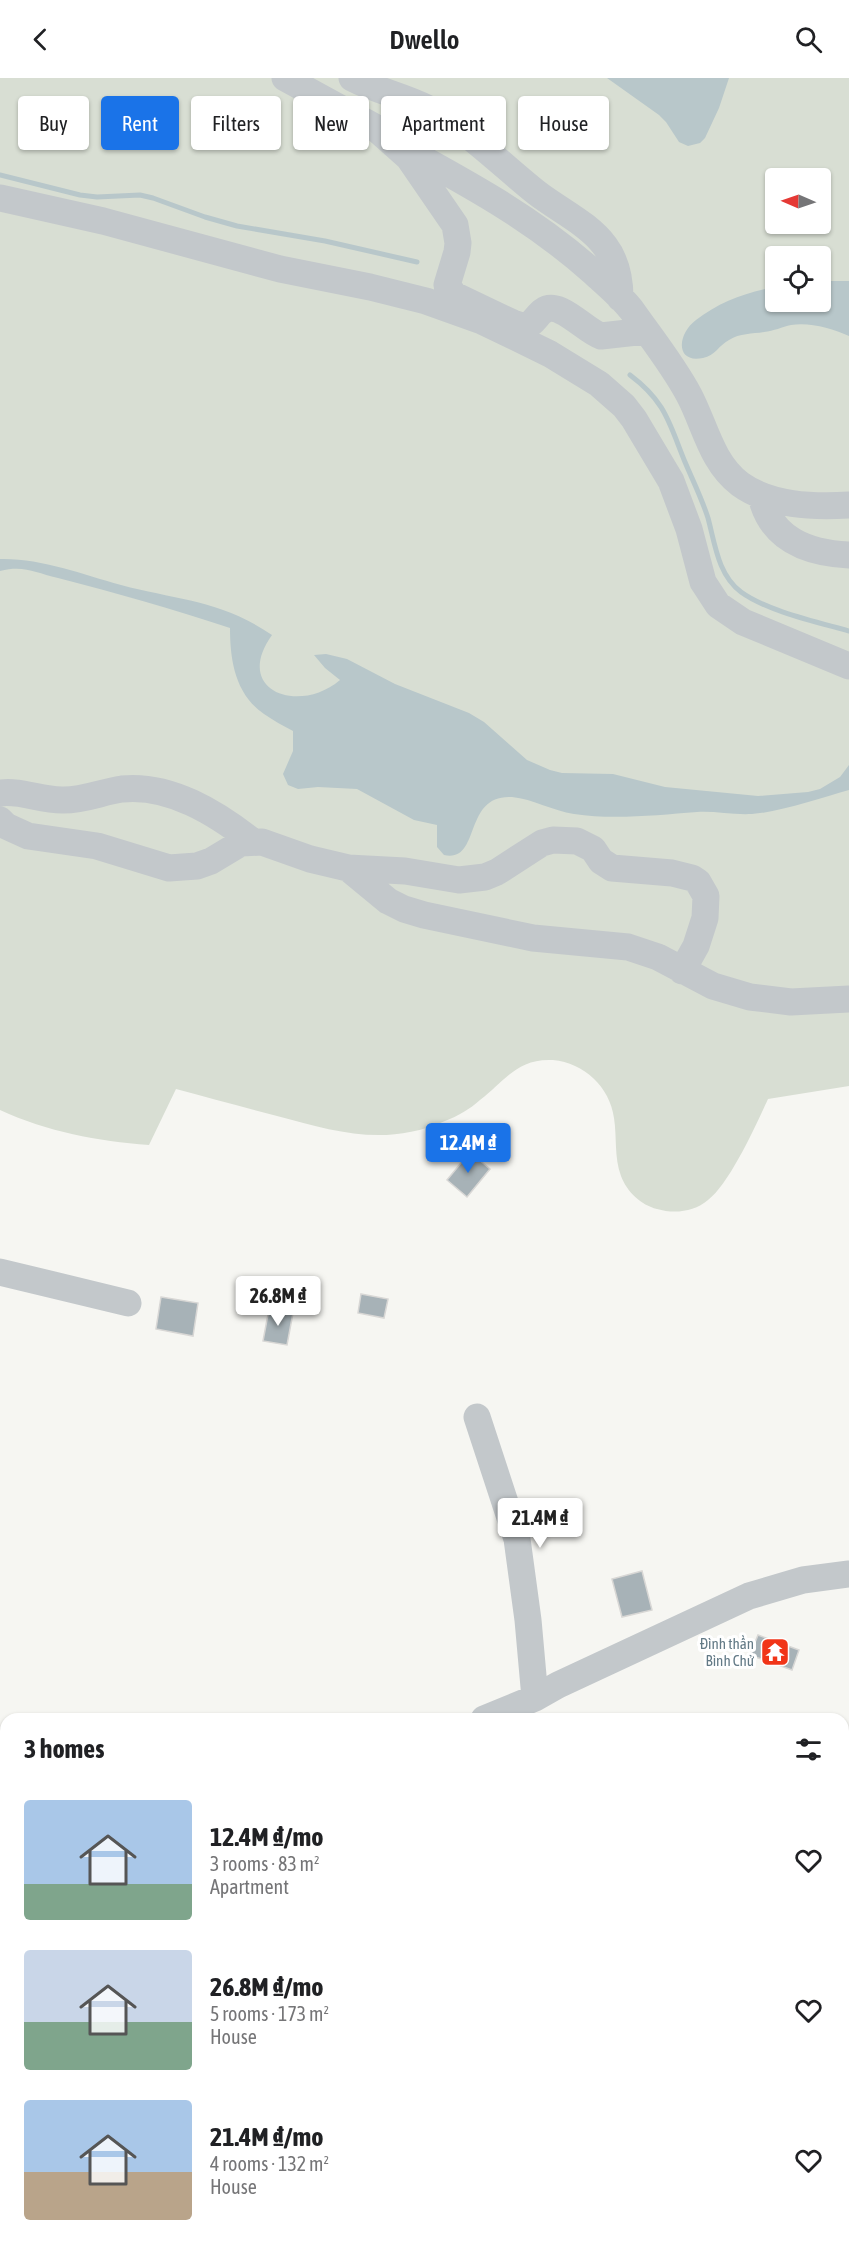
<!DOCTYPE html>
<meta charset="utf-8">
<style>
body{margin:0;font-family:"Asap Condensed",sans-serif;background:#f6f6f6;color:#202124;height:100vh;display:flex;flex-direction:column;font-size:22px;white-space:nowrap}
*{box-sizing:border-box;margin:0}
p{font-size:20px;color:#757577}
.icon{flex:none;width:33px;height:33px;fill:none;stroke:currentColor;stroke-width:2;stroke-linecap:round;stroke-linejoin:round}
.map{position:relative;flex:1;overflow:hidden}
.drawer{position:absolute;left:0px;top:1635px;width:849px;height:536px;display:flex;flex-direction:column;background:#fff;border-radius:18px 18px 0 0;box-shadow:0 2px 4px #0004}
.drawer>*{flex:none}
.hud{position:absolute;left:18px;top:18px;width:813px;height:54px;display:flex;gap:12px}
.needle{width:39px;rotate:272deg}
.buttons{position:absolute;left:765px;top:90px;display:grid;gap:12px}
.buttons a{display:grid;place-items:center;width:66px;height:66px;border-radius:6px;background:#fff;box-shadow:0 2px 4px #0004;font-size:30px}
.price{position:absolute;translate:-50% -51px;padding:0 14px;border-radius:6px;background:#fff;color:#222;font-size:20px;line-height:39px;filter:drop-shadow(0 2px 3px #0008)}
.price::after{content:'';position:absolute;left:50%;top:36px;width:18px;height:14px;margin-left:-9px;background:inherit;clip-path:polygon(0 0,100% 0,50% 100%)}
.price.active{background:#1a73e8;color:#fff}
ul{padding:0;list-style:none}
li{display:flex;align-items:center;gap:18px;height:150px;padding:0 24px}
li span{display:grid;place-items:center;flex:none;width:168px;height:120px;border-radius:6px;color:#555}
li>.icon{margin-inline-start:auto}
span .icon{width:72px;height:72px;fill:#fffc;stroke-width:1}
li b{font-size:26px}
h2{display:flex;justify-content:space-between;align-items:center;height:72px;padding:0 24px;font-size:26px}
.pill{padding:0 21px;border-radius:6px;background:#fff;box-shadow:0 2px 4px #0004;font-size:21px;line-height:54px}
.pill.active{background:#1a73e8;color:#fff}
header{display:flex;justify-content:space-between;align-items:center;height:78px;padding:0 24px;background:#fff;font-size:27px;font-weight:600}
.map>svg:first-child{display:block}
</style>
<header><svg class="icon" aria-label="back" viewBox="0 0 24 24"><path d="M15 5l-7 7 7 7"/></svg>Dwello<svg class="icon" aria-label="search" viewBox="0 0 24 24"><circle cx="10" cy="10" r="6"/><path d="M15 15l6 6"/></svg></header>
<div class="map">
<svg width="849" height="2170" viewBox="0 0 849 2170">
<rect width="100%" height="100%" fill="#f6f6f2"/>
<path fill="#d8ded3" fill-rule="evenodd" d="M0 0H849V1008L768 1021C756 1047 730 1105 708 1122 694 1134 674 1136 657 1131 641 1127 627 1114 621 1098 614 1080 617 1059 614 1040 610 1009 584 985 553 982 517 980 505 1003 480 1022 470 1031 458 1038 445 1043 386 1069 336 1054 277 1038 243 1029 209 1020 176 1011L149 1067C97 1063 48 1054 0 1032ZM776 100H820V146H776ZM776 178H820V224H776Z"/>
<path fill="#b8c7ca" d="M607 0H729L719 30 705 60 700 65 688 68 679 64 666 44 659 37Z
M821 203H849V258C832 250 809 244 791 247 782 249 774 253 764 254 752 256 740 255 729 262 719 267 715 278 703 280 675 286 677 256 696 242 719 224 747 214 775 209L776 224H820Z
M0 481C41 480 81 496 121 507 177 522 221 522 272 557 232 613 299 637 340 602L325 590 314 577 326 576 347 581 395 606 469 635 484 644 527 682 550 692 562 695 613 696 665 709 758 718 808 714 820 711 840 699 849 687V712C821 720 780 734 752 736 733 737 715 733 697 734 658 737 613 742 574 736 553 733 533 721 512 719 462 716 482 785 444 777L437 769V747L414 742 357 711 318 709 298 711 288 707 283 696 293 673V653C283 648 273 642 264 636 235 616 230 582 230 550 172 531 117 515 58 500 35 495 25 487 0 493Z
M0 2089 6 2090V2164H291L312 2170H0Z"/>
<g fill="none" stroke-linecap="round" stroke-linejoin="round">
<path stroke="#b8c7ca" stroke-width="5" d="M0 97 80 117 97 119 140 117 153 120 205 139 237 148 325 163 417 184
M630 297C666 324 669 345 685 384 693 403 702 421 708 440 715 466 718 497 741 514 767 533 817 544 849 553"/>
</g>
<path fill="#a7b2b7" stroke="#d8d7d5" stroke-width="1.5" d="M470 1074 490 1091 467 1119 447 1102Z
M361 1216 388 1221 384 1240 358 1235Z
M161 1219 198 1225 193 1258 156 1251Z
M269 1231 293 1235 287 1267 263 1263Z
M642 1493 652 1532 622 1539 612 1501Z
M758 1557 799 1572 792 1592 750 1577Z"/>
<g fill="none" stroke-linecap="round" stroke-linejoin="round">
<path stroke="#c3c8cb" stroke-width="27" d="M285 0 373 48 409 80 455 147 458 165 457 174 447 207 454 217 513 245 522 248 530 246C536 242 538 236 543 233 559 221 585 253 601 258L646 253
M352 0C377 13 404 18 429 31 466 51 503 88 537 115 559 132 589 146 605 168 617 184 620 201 620 220
M390 63C462 102 533 140 594 195 607 207 623 220 633 234 652 261 673 287 689 317 705 347 711 384 740 406 770 428 813 429 849 427
M0 120 103 143 280 191 370 209 426 223 482 243 550 276 599 306 624 328 634 341 671 403 689 451 703 504 718 527 743 544 849 588
M761 418C771 461 807 475 849 477
M0 715C22 712 42 723 64 722 84 722 102 714 122 711 170 706 216 735 252 763
M0 742 6 748 28 758 97 768 169 790 197 788 211 783 241 765 262 764 310 781 348 790 405 793 459 802 485 799 497 794 542 765 553 762 577 763 593 771 601 783 612 790 672 795 692 800 698 804 706 818 705 840 696 868 682 893
M348 790 388 823 404 831 424 837 533 860 628 869 658 879 713 908 750 919 791 924 849 921
M0 1194 128 1225
M477 1339 517 1461 528 1542 535 1620
M484 1641 535 1620 558 1607 749 1518 803 1502 849 1496
M0 1687 6 1666
M0 1939 6 1935
M843 2038 849 2039
M843 2108 849 2069"/>
</g>
<defs>
<g id="temple-square" transform="scale(1.5)"><rect x="-9" y="-9" width="18" height="18" rx="4" fill="#f13518" stroke="#fff"/><path d="M0-6L5-2H3V0L6.5 2.5H4V6H1.5V3h-3V6H-4V2.5H-6.5L-3 0V-2H-5Z" fill="#fff"/></g>
</defs>
<g fill-rule="evenodd">
<use href="#temple-square" x="775" y="1574"/>
</g>
<g text-anchor="middle" dominant-baseline="central" stroke-width="6" stroke-linejoin="round" paint-order="stroke">
<g font-size="15" fill="#637a86" stroke="#fff" text-anchor="end">
<text x="754" y="1565">Đình thần<tspan x="754" dy="17">Bình Chử</tspan></text>
</g>
</g>
</svg>
<div class="buttons">
<a><svg class="needle" viewBox="-14 -14 28 28"><path d="M0-13l5 13h-10z" fill="#e53935"/><path d="M0 13l5-13h-10z" fill="#757577"/></svg></a>
<a><svg class="icon" aria-label="locate" viewBox="0 0 24 24"><circle cx="12" cy="12" r="6"/><path d="M12 2v4M12 18v4M2 12h4M18 12h4"/></svg></a>
</div>
<b class="price active" style="left:468px;top:1096px">12.4M ₫</b>
<b class="price" style="left:278px;top:1249px">26.8M ₫</b>
<b class="price" style="left:540px;top:1471px">21.4M ₫</b>
<div class="hud">
<a class="pill">Buy</a>
<a class="pill active">Rent</a>
<a class="pill">Filters</a>
<a class="pill">New</a>
<a class="pill">Apartment</a>
<a class="pill">House</a>
</div>
<section class="drawer">
<h2>3 homes<svg class="icon" aria-label="filters" viewBox="0 0 24 24"><path d="M4 7h16M4 17h16"/><circle cx="9" cy="7" r="2"/><circle cx="15" cy="17" r="2"/></svg></h2>
<ul>
<li><span style="background:linear-gradient(#a9c7e8 70%,#7fa58c 0)"><svg class="icon" aria-label="home" viewBox="0 0 24 24"><path d="M3 11l9-7 9 7M6 9v11h12V9"/></svg></span><div><b>12.4M ₫/mo</b><p>3 rooms · 83 m²</p><p>Apartment</p></div><svg class="icon" aria-label="heart" viewBox="0 0 24 24"><path d="M12 20l-8-8c-3-5 5-10 8-4 3-6 11-1 8 4z"/></svg></li>
<li><span style="background:linear-gradient(#c9d6e8 60%,#7fa58c 0)"><svg class="icon" aria-label="home" viewBox="0 0 24 24"><path d="M3 11l9-7 9 7M6 9v11h12V9"/></svg></span><div><b>26.8M ₫/mo</b><p>5 rooms · 173 m²</p><p>House</p></div><svg class="icon" aria-label="heart" viewBox="0 0 24 24"><path d="M12 20l-8-8c-3-5 5-10 8-4 3-6 11-1 8 4z"/></svg></li>
<li><span style="background:linear-gradient(#a9c7e8 60%,#b9a48a 0)"><svg class="icon" aria-label="home" viewBox="0 0 24 24"><path d="M3 11l9-7 9 7M6 9v11h12V9"/></svg></span><div><b>21.4M ₫/mo</b><p>4 rooms · 132 m²</p><p>House</p></div><svg class="icon" aria-label="heart" viewBox="0 0 24 24"><path d="M12 20l-8-8c-3-5 5-10 8-4 3-6 11-1 8 4z"/></svg></li>
</ul>
</section>
</div>
